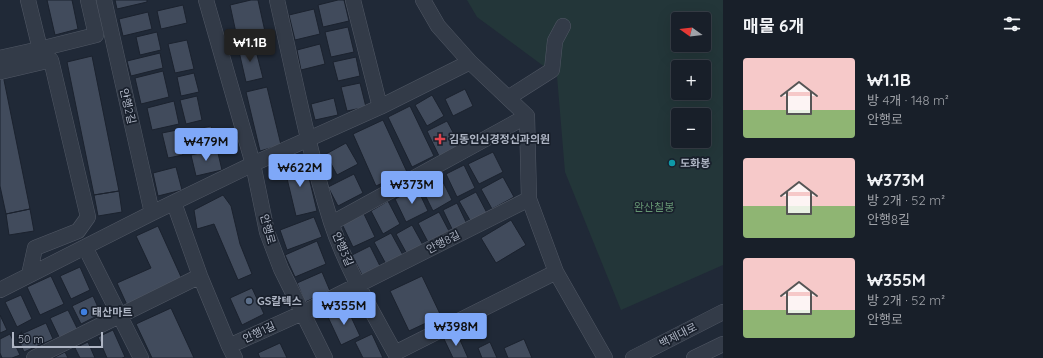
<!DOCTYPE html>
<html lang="ko">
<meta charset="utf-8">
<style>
body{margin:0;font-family:Quicksand,"Noto Sans KR",sans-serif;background:#252c35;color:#f1f3f6;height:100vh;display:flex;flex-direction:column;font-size:15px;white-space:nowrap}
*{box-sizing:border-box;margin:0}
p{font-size:13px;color:#9fa2a8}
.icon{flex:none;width:22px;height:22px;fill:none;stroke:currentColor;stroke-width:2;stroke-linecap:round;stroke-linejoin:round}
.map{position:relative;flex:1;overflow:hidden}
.side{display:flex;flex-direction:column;background:#181f29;width:320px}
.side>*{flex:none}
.needle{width:26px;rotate:284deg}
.fabs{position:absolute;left:671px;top:12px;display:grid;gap:8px}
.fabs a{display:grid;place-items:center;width:40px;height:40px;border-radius:4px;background:#181f29;box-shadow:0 4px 16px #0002,0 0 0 1px #363d46;font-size:20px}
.scale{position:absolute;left:12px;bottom:10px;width:91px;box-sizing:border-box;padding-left:4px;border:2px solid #aeb5c4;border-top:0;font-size:11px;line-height:14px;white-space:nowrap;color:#aeb5c4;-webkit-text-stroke:3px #19202c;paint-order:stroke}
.price{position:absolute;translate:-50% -34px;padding:0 9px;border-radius:4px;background:#7fa8f8;color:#111;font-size:13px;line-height:26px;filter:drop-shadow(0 1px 2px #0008)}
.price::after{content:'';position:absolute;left:50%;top:24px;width:12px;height:9px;margin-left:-6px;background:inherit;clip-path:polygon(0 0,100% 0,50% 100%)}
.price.on{background:#222;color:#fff}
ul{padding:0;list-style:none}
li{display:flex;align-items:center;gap:12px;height:100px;padding:0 20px}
li span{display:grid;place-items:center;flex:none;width:112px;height:80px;border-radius:4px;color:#555}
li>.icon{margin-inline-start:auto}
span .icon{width:48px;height:48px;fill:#fffc;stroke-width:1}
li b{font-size:17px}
h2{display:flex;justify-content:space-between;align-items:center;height:48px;padding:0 20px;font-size:17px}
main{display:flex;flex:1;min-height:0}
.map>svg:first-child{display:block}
</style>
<main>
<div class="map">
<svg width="723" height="358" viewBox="0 0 723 358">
<rect width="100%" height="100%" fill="#202937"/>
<path fill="#233639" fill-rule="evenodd" d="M467 0H723V265L621 310 565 172 557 76 477 17ZM678 19H704V45H678ZM678 67H704V93H678ZM678 115H704V141H678Z"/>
<path fill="#414b5c" stroke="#1b222e" d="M47 0H72L78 29 55 35Z
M115 0H147V2L117 9Z
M251 0H258L266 36 238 42 230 5Z
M338 0H344L349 21 323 27 318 5Z
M183 5 187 23 161 29 157 11Z
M314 9 320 34 295 40 289 15Z
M148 12 152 29 123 36 119 19Z
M348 27 354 52 331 57 325 32Z
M157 32 161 50 140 55 136 37Z
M187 40 194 69 175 73 168 44Z
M254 43 263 78 246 82 238 47Z
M320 44 325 64 301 70 297 50Z
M160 53 163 68 131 76 127 61Z
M92 56 119 191 94 195 67 62Z
M356 57 360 76 338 81 333 62Z
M163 71 169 97 141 104 135 78Z
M194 73 199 92 181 96 177 77Z
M3 75 30 209 6 214 0 186V76Z
M360 83 366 107 347 111 341 87Z
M267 87 281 145 260 151 246 92Z
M465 89 473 106 453 116 445 99Z
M432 95 444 116 427 126 415 105Z
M197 96 202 120 186 124 180 100Z
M334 98 338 115 315 120 311 104Z
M174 101 179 124 152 130 147 108Z
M410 106 434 156 412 167 388 117Z
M383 120 407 172 376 186 353 134Z
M447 121 461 147 440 158 427 131Z
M211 126 216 146 193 152 188 131Z
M177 130 183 155 168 158 162 133Z
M346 143 358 164 337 175 326 154Z
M217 149 222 170 196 176 191 155Z
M493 152 503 172 479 184 468 164Z
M305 161 317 211 296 216 284 166Z
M464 165 475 188 457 197 446 174Z
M176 167 182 190 158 196 153 173Z
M354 174 363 193 338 206 328 187Z
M440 176 452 200 433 211 421 187Z
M503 177 514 197 492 209 481 189Z
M417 188 428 211 406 222 395 199Z
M119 191 122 212 98 216 94 195Z
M476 192 487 213 471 222 459 201Z
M223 195 231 206 240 244 252 274 238 280 214 224 197 229 194 210Z
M388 201 400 224 383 234 371 211Z
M457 203 467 224 453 231 443 210Z
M30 209 34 231 9 235 6 214Z
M439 212 449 231 428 242 418 223Z
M364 214 375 237 353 247 342 224Z
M314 217 322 237 287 250 280 230Z
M511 220 526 245 496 263 481 238Z
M412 225 423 245 407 254 396 234Z
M158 226 182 279 127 305 117 283 151 268 136 236Z
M391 233 403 255 386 264 374 242Z
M317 241 326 264 295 277 285 255Z
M370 246 380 266 362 275 352 255Z
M80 267 90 290 71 299 60 276Z
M322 272 330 291 305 302 297 283Z
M51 276 64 304 40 315 27 287Z
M422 276 441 316 409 331 390 291Z
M252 288 264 314 242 325 230 298Z
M21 295 32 319 17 327 5 302Z
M93 296 101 314 81 324 72 306Z
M346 306 360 336 341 345 327 315Z
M171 308 194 358H152L136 324Z
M68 310 78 330 60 339 50 318Z
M0 315 7 330 0 333Z
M46 323 53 339 24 352 17 336Z
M113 330 125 357 122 358H107L98 337Z
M457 333 468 358H453L444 339Z
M10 334 20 355 12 358H2L0 353V339Z
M372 334 383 358H363L355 342Z
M524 339 532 358H508L504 348Z
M88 342 95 358H80L75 348Z
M490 342 497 358H482L478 348Z
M280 343 287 358H260L258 353Z
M65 352 68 358H53Z"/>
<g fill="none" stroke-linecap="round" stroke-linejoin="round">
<g stroke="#515865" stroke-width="16">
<path id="minor" d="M28 0 40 49 96 35 88 0
M104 0 152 213
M206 0 253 164 267 232 281 269 325 358
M277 0C294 74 308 149 331 222 346 268 372 311 395 353L556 272
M353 0 380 107
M423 0 438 26 470 62 527 116 529 199 556 272 605 358
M0 58 40 49
M0 72 51 60 88 217 78 231 35 248 29 275
M508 98 552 70 555 41 563 26
M174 203 200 276 229 346
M332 223 527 116
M85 247 141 358
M0 290 152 213 253 164 380 107 470 62
M34 358 200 276
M235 358 229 346 302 313 529 199
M633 358 723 312
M694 358 723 344"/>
</g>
<use href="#minor" stroke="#333b48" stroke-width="15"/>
</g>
<path fill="#e0444e" stroke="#19202c" stroke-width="1.5" d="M438 133h4v4h4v4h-4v4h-4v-4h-4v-4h4z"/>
<circle fill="#0f9aa8" stroke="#19202c" stroke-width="1.5" cx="672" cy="163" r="4"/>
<circle fill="#5c6f8a" stroke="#19202c" stroke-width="1.5" cx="249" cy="301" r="4"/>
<circle fill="#3f7fe0" stroke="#19202c" stroke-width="1.5" cx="84" cy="312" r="4"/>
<g text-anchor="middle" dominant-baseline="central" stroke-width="3.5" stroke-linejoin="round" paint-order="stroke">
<g font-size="11" fill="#aeb5c4" stroke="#19202c">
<text transform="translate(128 106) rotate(77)">안행2길</text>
<text transform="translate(268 229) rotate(75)">안행로</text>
<text transform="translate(443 242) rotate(-27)">안행8길</text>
<text transform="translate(343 249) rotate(67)">안행3길</text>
<text transform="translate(259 332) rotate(-25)">안행1길</text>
<text transform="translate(678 335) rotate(-27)">백제대로</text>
</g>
<g font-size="11" font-weight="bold" fill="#aeb5c4" stroke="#19202c" text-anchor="start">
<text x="449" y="139">김동인신경정신과의원</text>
<text x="680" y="163">도화봉</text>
<text x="257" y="301">GS칼텍스</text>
<text x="92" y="312">태산마트</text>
</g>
<g font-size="11" fill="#659572" stroke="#19202c">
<text x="654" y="207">완산칠봉</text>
</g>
</g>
</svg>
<div class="fabs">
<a><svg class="needle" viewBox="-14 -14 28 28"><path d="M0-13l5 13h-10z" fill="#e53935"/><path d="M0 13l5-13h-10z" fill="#9fa2a8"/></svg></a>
<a>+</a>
<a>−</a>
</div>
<div class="scale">50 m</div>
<b class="price on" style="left:250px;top:63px">₩1.1B</b>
<b class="price" style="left:206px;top:162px">₩479M</b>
<b class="price" style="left:300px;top:188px">₩622M</b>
<b class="price" style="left:412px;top:205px">₩373M</b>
<b class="price" style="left:344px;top:326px">₩355M</b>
<b class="price" style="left:456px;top:347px">₩398M</b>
</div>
<section class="side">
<h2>매물 6개<svg class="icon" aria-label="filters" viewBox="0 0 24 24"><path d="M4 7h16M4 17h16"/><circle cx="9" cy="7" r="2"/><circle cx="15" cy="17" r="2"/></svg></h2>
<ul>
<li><span style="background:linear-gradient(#f6c9c9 65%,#8fb573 0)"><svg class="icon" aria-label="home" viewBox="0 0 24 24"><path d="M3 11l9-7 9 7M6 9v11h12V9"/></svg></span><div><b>₩1.1B</b><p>방 4개 · 148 m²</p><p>안행로</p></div></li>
<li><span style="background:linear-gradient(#f6c9c9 60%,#8fb573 0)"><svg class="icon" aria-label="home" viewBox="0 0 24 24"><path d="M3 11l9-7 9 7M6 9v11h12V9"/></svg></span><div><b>₩373M</b><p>방 2개 · 52 m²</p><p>안행8길</p></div></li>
<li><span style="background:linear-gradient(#f6c9c9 65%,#8fb573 0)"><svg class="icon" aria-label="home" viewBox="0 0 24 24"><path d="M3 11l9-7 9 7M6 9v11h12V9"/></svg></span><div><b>₩355M</b><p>방 2개 · 52 m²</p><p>안행로</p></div></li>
</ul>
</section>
</main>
